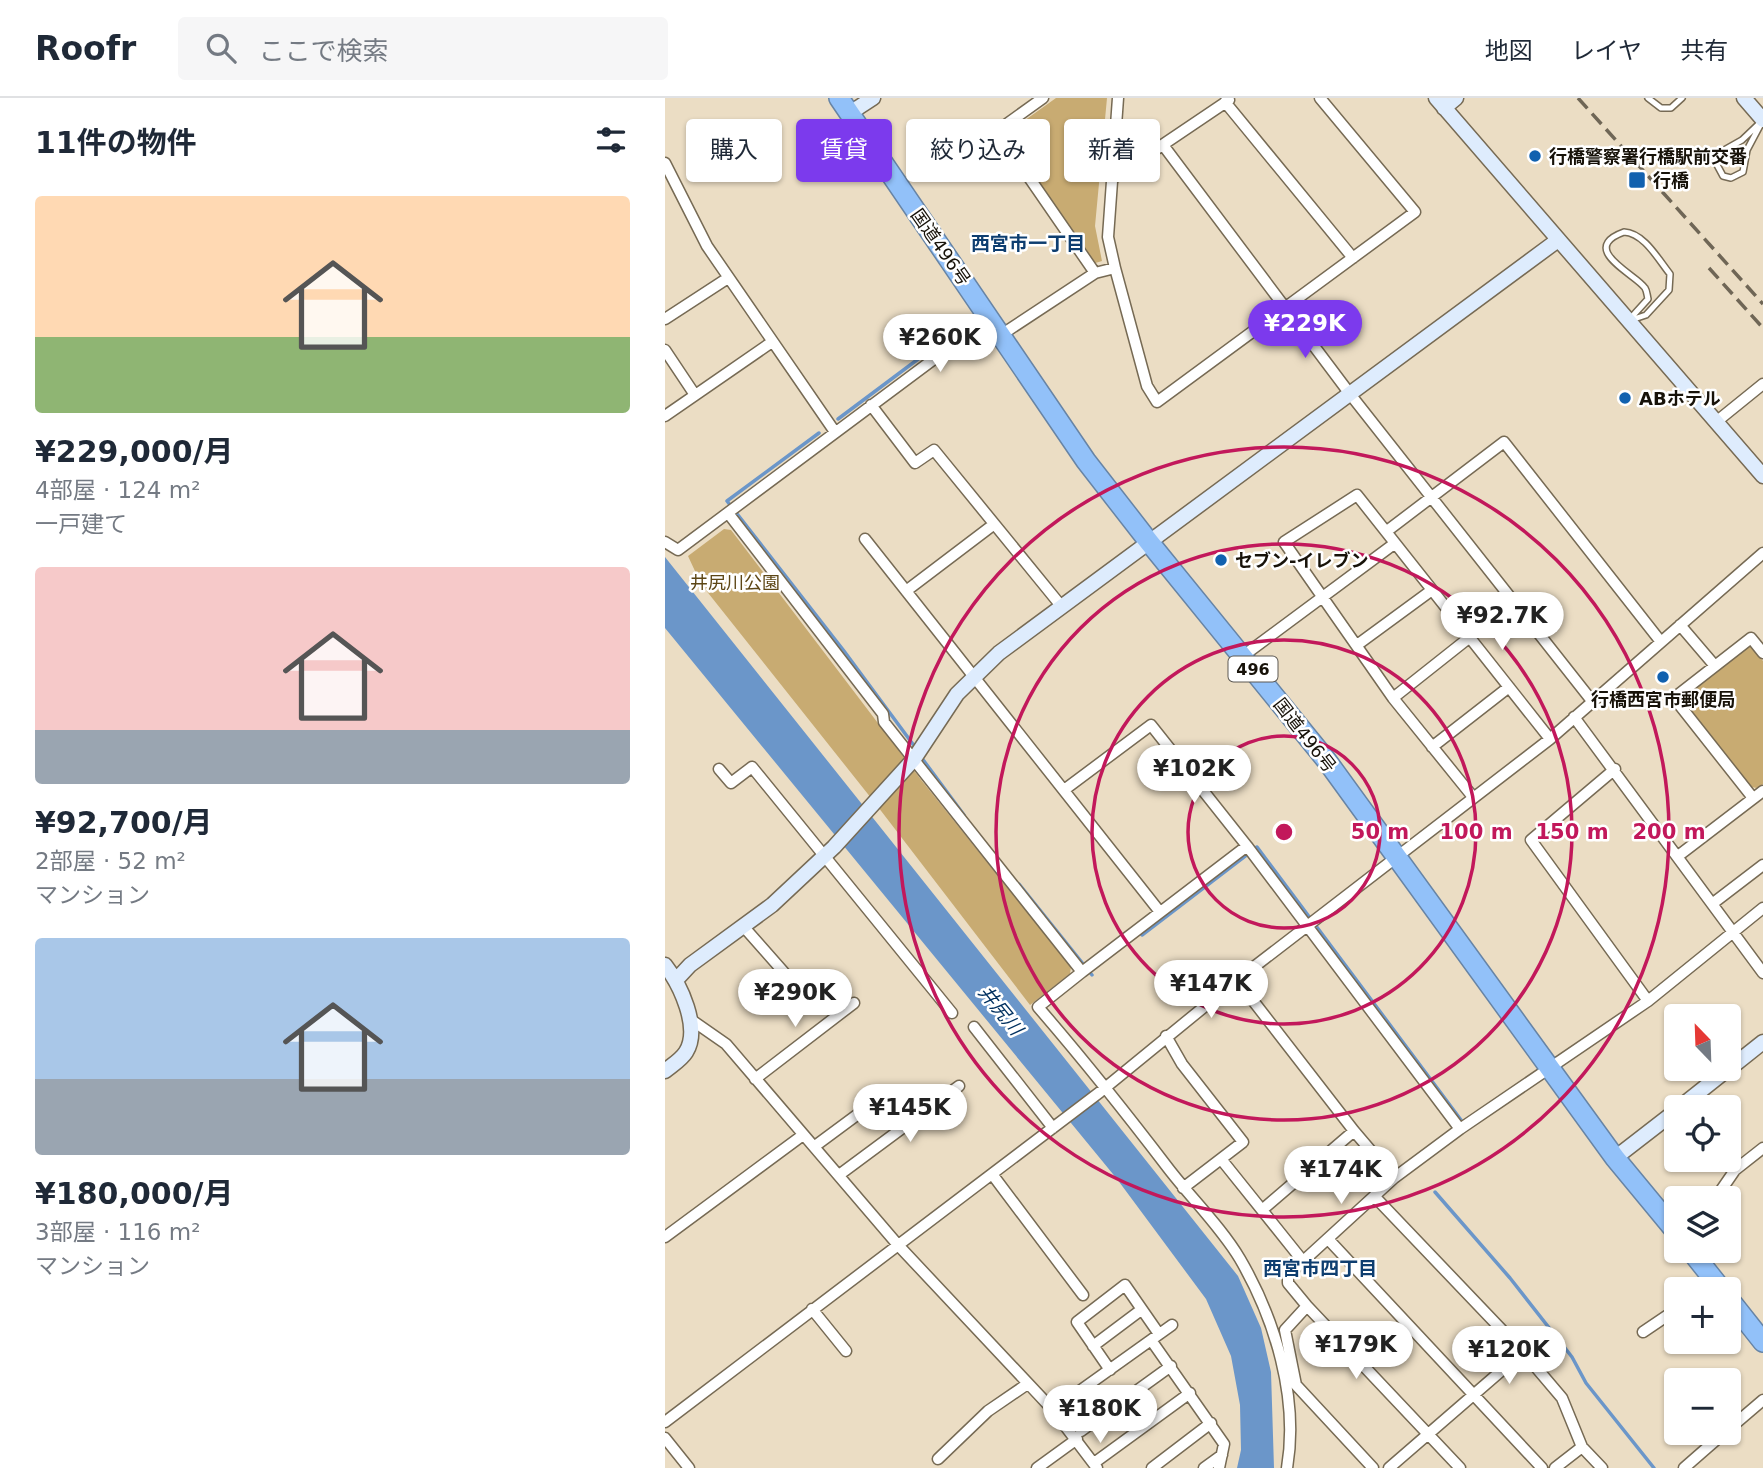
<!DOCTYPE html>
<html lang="ja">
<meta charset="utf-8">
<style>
body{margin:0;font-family:"DejaVu Sans","Noto Sans JP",sans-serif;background:#f6f6f7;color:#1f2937;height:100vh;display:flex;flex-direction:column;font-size:26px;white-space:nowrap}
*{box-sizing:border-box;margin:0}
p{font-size:23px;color:#747a83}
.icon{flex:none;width:38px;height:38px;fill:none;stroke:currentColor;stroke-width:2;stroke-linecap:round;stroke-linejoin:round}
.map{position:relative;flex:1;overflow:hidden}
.side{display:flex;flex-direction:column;background:#fff;width:665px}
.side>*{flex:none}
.banner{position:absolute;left:21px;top:21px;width:665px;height:63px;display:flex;gap:14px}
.needle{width:46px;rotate:337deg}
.buttons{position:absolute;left:999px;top:906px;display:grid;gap:14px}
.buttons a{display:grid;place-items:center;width:77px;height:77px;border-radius:7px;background:#fff;box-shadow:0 2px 5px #0004;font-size:35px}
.price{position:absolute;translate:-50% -60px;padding:0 16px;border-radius:24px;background:#fff;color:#222;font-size:23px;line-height:46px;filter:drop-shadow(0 2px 4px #0008)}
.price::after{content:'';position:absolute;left:50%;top:42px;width:21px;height:16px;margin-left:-10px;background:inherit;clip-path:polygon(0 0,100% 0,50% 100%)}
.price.selected{background:#7c3aed;color:#fff}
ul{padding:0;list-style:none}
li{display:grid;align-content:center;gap:14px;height:371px;padding:0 35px}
li span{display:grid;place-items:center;height:217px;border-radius:7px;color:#555}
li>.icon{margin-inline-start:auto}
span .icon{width:126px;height:126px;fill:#fffc;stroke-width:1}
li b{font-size:30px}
h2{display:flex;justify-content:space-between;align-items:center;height:84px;padding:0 35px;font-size:30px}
.chip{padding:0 24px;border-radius:7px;background:#fff;box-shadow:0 2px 5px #0004;font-size:24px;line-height:63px}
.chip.selected{background:#7c3aed;color:#fff}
header{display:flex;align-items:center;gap:42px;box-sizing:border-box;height:98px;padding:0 35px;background:#fff;border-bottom:2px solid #e0e1e3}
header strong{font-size:33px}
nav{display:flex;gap:38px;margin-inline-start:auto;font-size:24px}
.search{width:490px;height:63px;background:#f6f6f7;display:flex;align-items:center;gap:18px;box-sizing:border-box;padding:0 24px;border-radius:7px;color:#747a83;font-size:26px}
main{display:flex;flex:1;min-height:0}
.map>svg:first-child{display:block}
</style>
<header>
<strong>Roofr</strong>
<div class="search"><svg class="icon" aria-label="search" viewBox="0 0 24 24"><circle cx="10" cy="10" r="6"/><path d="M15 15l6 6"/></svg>ここで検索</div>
<nav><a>地図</a><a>レイヤ</a><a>共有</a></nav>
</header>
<main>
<section class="side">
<h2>11件の物件<svg class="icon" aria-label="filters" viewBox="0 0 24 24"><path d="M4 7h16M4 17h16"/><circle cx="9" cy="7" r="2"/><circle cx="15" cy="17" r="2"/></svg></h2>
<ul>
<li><span style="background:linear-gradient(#ffd9b3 65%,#8fb573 0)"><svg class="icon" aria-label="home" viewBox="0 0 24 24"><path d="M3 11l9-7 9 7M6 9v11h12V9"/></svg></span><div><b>¥229,000/月</b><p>4部屋 · 124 m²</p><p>一戸建て</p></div></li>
<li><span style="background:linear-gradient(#f6c9c9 75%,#9aa5b1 0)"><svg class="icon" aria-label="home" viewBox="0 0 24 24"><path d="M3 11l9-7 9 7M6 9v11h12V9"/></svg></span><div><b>¥92,700/月</b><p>2部屋 · 52 m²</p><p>マンション</p></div></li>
<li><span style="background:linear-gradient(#a9c7e8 65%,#9aa5b1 0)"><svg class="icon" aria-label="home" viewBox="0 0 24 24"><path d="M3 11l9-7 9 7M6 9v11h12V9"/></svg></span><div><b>¥180,000/月</b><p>3部屋 · 116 m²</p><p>マンション</p></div></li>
</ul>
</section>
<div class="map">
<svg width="1098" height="1370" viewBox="0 0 1098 1370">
<rect width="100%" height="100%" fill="#ebddc4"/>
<path fill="#c8ab72" d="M391 0H442L430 128 437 163 427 166 352 52 356 25Z
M59 431 66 432 257 683 406 869 405 876 365 907 210 705 36 486 23 458Z
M1085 547 1098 563V686L1092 690 1086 689 1020 604 1021 598Z"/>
<path fill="#6b96c9" d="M0 459 573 1178 596 1230 606 1274 609 1370H572L576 1352 575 1307 566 1258 541 1201 452 1081 0 530Z"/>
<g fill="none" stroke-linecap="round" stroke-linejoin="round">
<path stroke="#6b96c9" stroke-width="3.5" d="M173 321 296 229
M154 335 62 403 179 553 250 649
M256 659 299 717
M354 786 427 877
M477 837 592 749 796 1022
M770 1094 845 1180 907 1259 921 1285 989 1370"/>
<g stroke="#766a54" stroke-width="8">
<path id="lane" d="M983 0 996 10H1006L1017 0
M1098 22 1082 52 1078 74 1066 80 1058 78 1051 65 1054 55 1077 42Z
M959 134C979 135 993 161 1005 176L1004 192 981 217 963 223 983 201C982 197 982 193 980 190 972 177 912 151 959 134Z"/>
</g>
<g stroke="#766a54" stroke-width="13">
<path id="street" d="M378 0 332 33 430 175
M560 4 688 160
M498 47 685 296 927 603
M0 65 42 148 170 334
M447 81 564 2
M450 170 482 288 492 304 750 114 655 0
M0 221 63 180
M336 237 430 175 450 170 443 139 453 0
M0 252 30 297
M206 307 250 365 269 352 397 509
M0 318 107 244
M1051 324 1098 286
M63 415 218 616 219 624 417 874 373 909C418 961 461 1015 503 1070 526 1100 556 1129 575 1161 610 1221 634 1300 622 1370
M722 433 839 344 996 544
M200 441 495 814
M0 444 13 452 324 220
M241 493 328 427
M1015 527 1050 568
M692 547 767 492
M578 558 729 446
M728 600 805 539
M909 619 1098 875
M767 649 844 589
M54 671 66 685 87 669 287 915
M950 671 866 742 983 903
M399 692 486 627 582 748 795 1031
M808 699 728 600 619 444 692 397 885 641
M1088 700 1009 600 1086 540 1098 555
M1013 758 1098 693
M1047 806 1098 767
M78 828 123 879
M417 874 582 748
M572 882 689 1033 729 1080
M25 921 61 946 233 1147 388 1312 432 1370
M309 929 388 1030
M501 938 517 966 578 1044 518 1090
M90 981 189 905
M150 1048 200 1011
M556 1061 637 1162
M327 1076 418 1197
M174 1077 294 988
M710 1099 858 1254 897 1300 917 1349 937 1370
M1050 1101 1070 1072 1098 1050
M597 1112 689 1033
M0 1139 138 1037
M663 1141 877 1370
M1038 1192 1050 1184
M642 1208 620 1232 631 1287 708 1370
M147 1211 181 1253
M978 1234 1012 1211
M486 1242 559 1346 554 1370
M428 1248 476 1212
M445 1272 412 1224 460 1187 494 1236
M388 1312 507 1227
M0 1324 435 994 572 882 885 641 1098 455
M1064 1331 1098 1302
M416 1333 506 1268
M0 1340 24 1370
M273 1361 323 1313 361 1287
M429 1365 525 1295
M372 1370 412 1341
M487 1370 546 1325
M539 1370 557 1357
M724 1370 858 1254
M795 1370 642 1208 623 1185V1177L729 1080 795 1031 983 903 1098 810
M890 1370 917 1349
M1019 1370 1059 1335"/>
</g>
<g stroke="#766a54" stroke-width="17">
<path id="secondary" d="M771 0 1098 378
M1079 0 1098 22
M779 10 791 0
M185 15 208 0
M0 867C15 886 36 930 21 954 16 962 7 967 0 973
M12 881 25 867 107 807 169 749 249 661 292 596 334 555 893 142
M1064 971 1098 944
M1014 1010 1063 971
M950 1060 1012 1012"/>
</g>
<g stroke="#6784a5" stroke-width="22">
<path id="highway" d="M174 0 421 363 484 444 662 663 950 1060 1012 1135
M1026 1153 1057 1192
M1064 1201 1098 1244"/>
</g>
<use href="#lane" stroke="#fff" stroke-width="5"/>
<use href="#street" stroke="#fff" stroke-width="10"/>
<use href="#secondary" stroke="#deecfd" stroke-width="14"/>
<use href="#highway" stroke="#92c1f9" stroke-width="19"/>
<path stroke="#6f6656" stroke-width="3.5" stroke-dasharray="14 7" stroke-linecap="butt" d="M913 0 1098 206
M1044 170 1098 230"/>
</g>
<g fill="none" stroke="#c2185b" stroke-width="3.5">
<circle cx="619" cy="734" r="96"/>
<circle cx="619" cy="734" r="192"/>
<circle cx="619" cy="734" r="288"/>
<circle cx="619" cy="734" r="385"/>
</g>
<g fill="#1161af" stroke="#fff" stroke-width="2.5">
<circle cx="870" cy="58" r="7"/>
<rect x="963" y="73" width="18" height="18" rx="3.5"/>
<circle cx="960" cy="300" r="7"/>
<circle cx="556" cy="462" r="7"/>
<circle cx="998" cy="579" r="7"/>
</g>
<g text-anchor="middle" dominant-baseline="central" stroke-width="5" stroke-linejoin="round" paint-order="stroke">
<rect fill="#fff" stroke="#5d5953" stroke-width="2" x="563.5" y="558.5" width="49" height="25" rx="5"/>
<g font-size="16" font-weight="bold" fill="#171209">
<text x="588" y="571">496</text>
</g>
<g font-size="18" font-weight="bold" fill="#171209" stroke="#fff" text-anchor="start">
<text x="884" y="58">行橋警察署行橋駅前交番</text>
<text x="988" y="82">行橋</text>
<text x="974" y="300">ABホテル</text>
<text x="570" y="462">セブン-イレブン</text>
<text x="998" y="601" text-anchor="middle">行橋西宮市郵便局</text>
</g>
<g font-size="18" fill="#171209" stroke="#fff">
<text transform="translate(276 149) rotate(55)">国道496号</text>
<text transform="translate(640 637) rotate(52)">国道496号</text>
</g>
<g font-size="18" fill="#5d4615" stroke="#fff">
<text x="70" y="484">井尻川公園</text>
</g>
<g font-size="19" font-weight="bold" fill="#0e3e70" stroke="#fff">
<text x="363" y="145">西宮市一丁目</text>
<text x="655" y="1170">西宮市四丁目</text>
</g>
<g font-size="19" font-style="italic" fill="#023160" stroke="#fff">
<text transform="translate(336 912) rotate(51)">井尻川</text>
</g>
</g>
<circle cx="619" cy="734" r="10" fill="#c2185b" stroke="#fff" stroke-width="3.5"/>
<g font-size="21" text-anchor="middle" font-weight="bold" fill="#c2185b" stroke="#fff" stroke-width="5" stroke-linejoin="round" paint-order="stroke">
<text x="715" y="741">50 m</text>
<text x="811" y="741">100 m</text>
<text x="907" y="741">150 m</text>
<text x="1004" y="741">200 m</text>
</g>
</svg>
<div class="buttons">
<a><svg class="needle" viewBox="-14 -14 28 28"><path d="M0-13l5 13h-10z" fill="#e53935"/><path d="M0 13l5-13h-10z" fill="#747a83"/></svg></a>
<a><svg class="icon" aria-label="locate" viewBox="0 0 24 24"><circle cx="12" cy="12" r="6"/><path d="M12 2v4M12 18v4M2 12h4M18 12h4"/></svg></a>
<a><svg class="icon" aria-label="layers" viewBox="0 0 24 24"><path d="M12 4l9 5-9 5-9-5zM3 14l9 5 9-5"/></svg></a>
<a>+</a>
<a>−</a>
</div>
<b class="price selected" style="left:640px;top:262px">¥229K</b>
<b class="price" style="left:275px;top:276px">¥260K</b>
<b class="price" style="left:837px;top:554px">¥92.7K</b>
<b class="price" style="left:529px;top:707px">¥102K</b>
<b class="price" style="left:546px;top:922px">¥147K</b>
<b class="price" style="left:130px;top:931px">¥290K</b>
<b class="price" style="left:245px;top:1046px">¥145K</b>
<b class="price" style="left:676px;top:1108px">¥174K</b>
<b class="price" style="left:691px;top:1283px">¥179K</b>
<b class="price" style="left:844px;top:1288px">¥120K</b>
<b class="price" style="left:435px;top:1347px">¥180K</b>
<div class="banner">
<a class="chip">購入</a>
<a class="chip selected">賃貸</a>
<a class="chip">絞り込み</a>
<a class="chip">新着</a>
</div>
</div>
</main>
